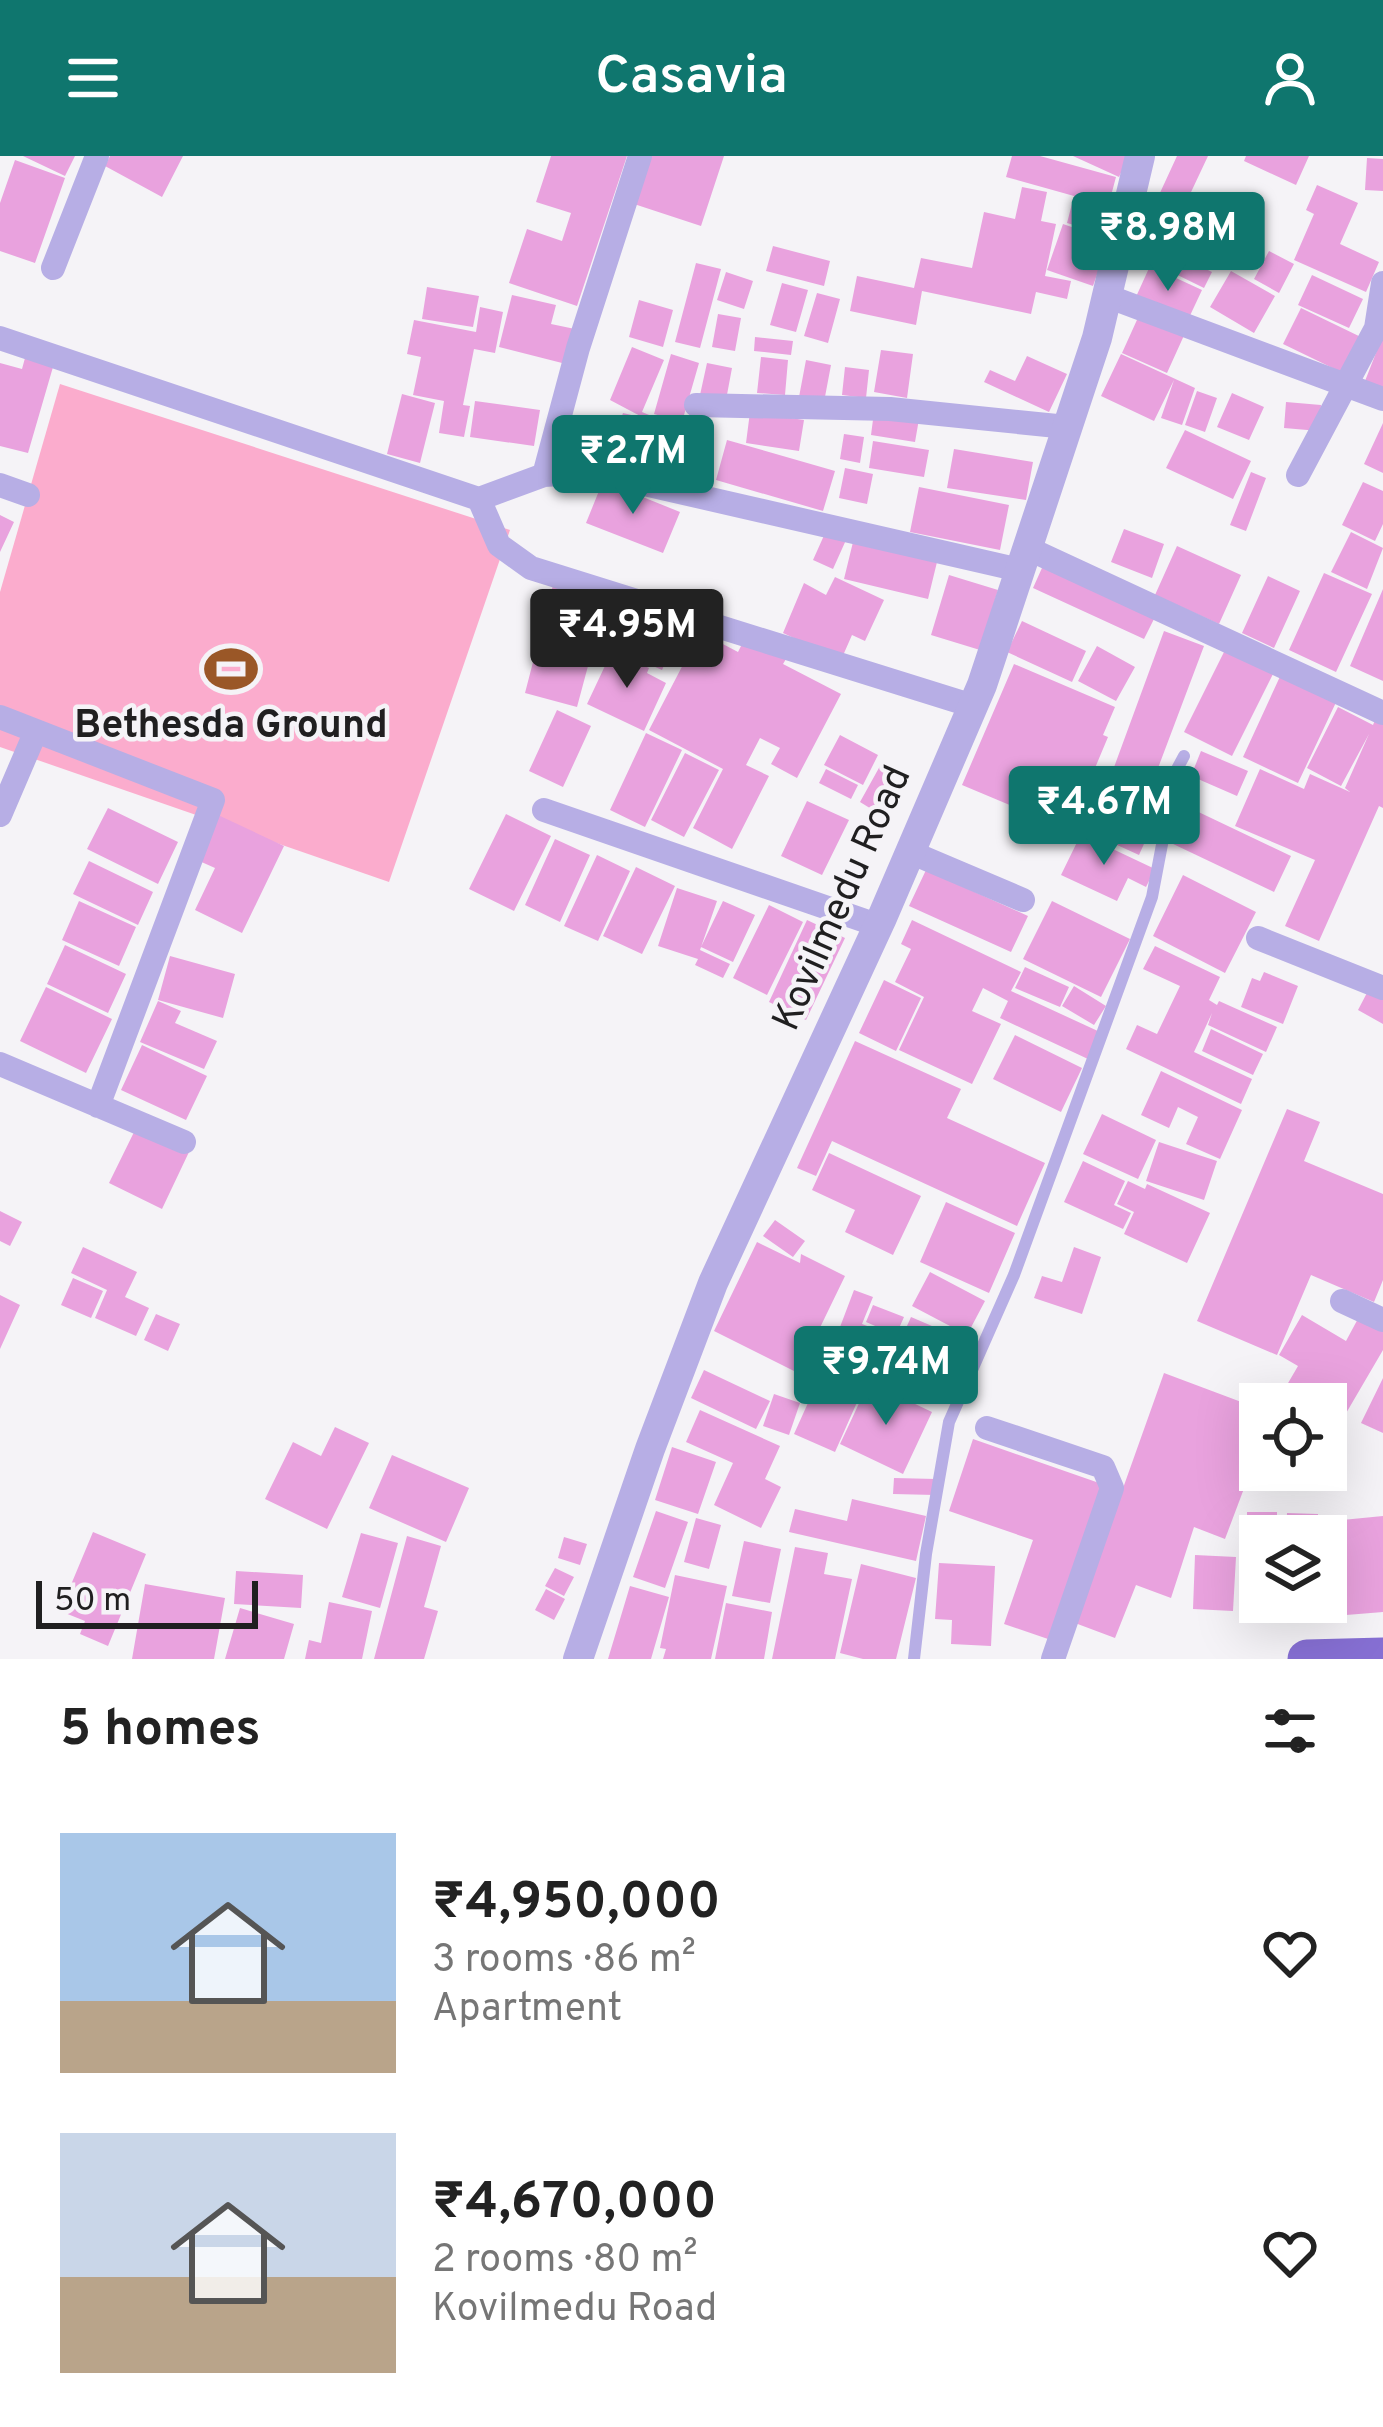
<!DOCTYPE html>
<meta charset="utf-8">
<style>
body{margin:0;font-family:Overpass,sans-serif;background:#f2f2f2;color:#222;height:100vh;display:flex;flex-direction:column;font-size:45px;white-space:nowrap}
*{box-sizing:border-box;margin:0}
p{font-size:39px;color:#767676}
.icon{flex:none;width:66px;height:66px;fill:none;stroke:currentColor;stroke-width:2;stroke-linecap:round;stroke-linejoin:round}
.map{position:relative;height:1503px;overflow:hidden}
.details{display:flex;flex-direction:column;background:#fff;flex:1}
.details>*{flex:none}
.buttons{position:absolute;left:1239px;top:1227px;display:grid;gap:24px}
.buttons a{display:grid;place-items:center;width:108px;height:108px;border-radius:0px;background:#fff;box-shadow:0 12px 48px #0002;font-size:60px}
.scale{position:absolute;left:36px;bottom:30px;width:222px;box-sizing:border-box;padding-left:12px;border:6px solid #201f20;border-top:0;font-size:33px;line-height:42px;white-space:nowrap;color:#201f20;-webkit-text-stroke:9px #f5f3f7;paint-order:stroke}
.price{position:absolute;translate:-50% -102px;padding:0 27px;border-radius:12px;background:#0f766e;color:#fff;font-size:39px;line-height:78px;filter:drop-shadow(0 3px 6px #0008)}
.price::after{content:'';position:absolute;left:50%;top:72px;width:36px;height:27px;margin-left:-18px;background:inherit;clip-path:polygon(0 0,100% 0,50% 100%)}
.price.active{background:#222;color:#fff}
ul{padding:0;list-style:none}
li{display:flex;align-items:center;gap:36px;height:300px;padding:0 60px}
li span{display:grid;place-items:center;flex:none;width:336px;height:240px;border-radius:0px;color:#555}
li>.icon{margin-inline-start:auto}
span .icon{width:144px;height:144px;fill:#fffc;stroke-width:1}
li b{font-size:51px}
h2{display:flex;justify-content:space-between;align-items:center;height:144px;padding:0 60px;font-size:51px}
header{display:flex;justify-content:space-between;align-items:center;height:156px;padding:0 60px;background:#0f766e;color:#fff;font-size:54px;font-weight:600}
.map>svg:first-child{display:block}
</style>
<header><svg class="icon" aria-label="menu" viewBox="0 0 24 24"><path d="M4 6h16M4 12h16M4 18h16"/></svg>Casavia<svg class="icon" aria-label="person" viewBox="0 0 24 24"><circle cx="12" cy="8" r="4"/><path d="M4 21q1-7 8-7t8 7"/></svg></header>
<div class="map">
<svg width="1383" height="1503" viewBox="0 0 1383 1503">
<rect width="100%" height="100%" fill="#f5f3f7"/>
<path fill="#fbaccd" d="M60 228 510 374 389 726 0 591V436Z"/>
<path fill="#e9a2de" d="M23 0H75L65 20Z
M110 0H183L162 41 105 10Z
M551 0H627L577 150 509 127 527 73 562 85 571 57 536 46Z
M646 0H724L701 70 631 47Z
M1012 0H1040L1116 21 1101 77 1067 67 1074 40 1006 21Z
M1073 0H1129L1119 21Z
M1177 0H1208L1184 51 1159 39Z
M1246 0H1309L1296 29 1244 5Z
M1367 2 1383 3V35L1365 34Z
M15 4 65 22 35 107 0 95V47Z
M1317 29 1358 47 1340 88 1379 106 1366 136 1294 104 1314 58 1306 54Z
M1022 31 1047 36 1041 65 1056 68 1045 120 1071 125 1067 143 1036 136 1031 158 922 135 916 169 850 155 857 120 914 132 921 102 972 112 984 56 1015 63Z
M1167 50 1244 72 1235 103 1158 82Z
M1063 68 1109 84 1093 130 1047 114Z
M773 90 830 105 824 130 766 115Z
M1159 90 1212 116 1204 132 1151 106Z
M1269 95 1294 108 1279 137 1254 123Z
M696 107 721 113 700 192 675 186Z
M1150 110 1202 134 1187 166 1135 143Z
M1231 115 1275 140 1254 177 1210 151Z
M726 116 753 125 744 153 717 144Z
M1312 119 1363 143 1349 172 1298 149Z
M782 127 808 134 796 176 770 169Z
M427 131 479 140 473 171 422 163Z
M817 137 840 143 828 187 804 180Z
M512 139 556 149 551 168 575 173 566 208 499 191Z
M639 144 673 154 663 191 629 181Z
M480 151 503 156 495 197 474 193 463 249 470 250 464 281 439 277 444 245 413 239 421 201 407 198 414 164 476 176Z
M1301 152 1365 183 1347 219 1283 188Z
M1141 155 1186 175 1167 217 1122 197Z
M718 158 741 162 735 195 712 191Z
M1383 179V231L1365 225Z
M755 181 793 185 791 199 754 195Z
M632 191 664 204 642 256 709 284 706 292 712 295 697 334 627 305 634 286 615 279 623 257 644 262 610 244Z
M881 194 913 198 907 242 874 236Z
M671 198 699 207 682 266 654 258Z
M1121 198 1195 232 1182 269 1161 262 1174 224 1154 265 1101 240Z
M1027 200 1067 218 1049 256 984 226 990 214 1015 225Z
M761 201 788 204 785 239 757 237Z
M25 202 53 211 28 297 0 290V207L22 213Z
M806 204 831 209 824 246 799 241Z
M707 207 732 212 726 244 700 239Z
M845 211 869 214 866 242 842 239Z
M1197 235 1217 242 1205 276 1185 269Z
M1232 237 1264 251 1249 284 1217 271Z
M402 238 435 247 420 307 387 298Z
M475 245 540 254 534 290 470 281Z
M1286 246 1321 249 1319 275 1284 272Z
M750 256 804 264 799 295 746 287Z
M874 256 919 263 915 286 871 279Z
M1383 267V317L1364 308Z
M1185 274 1251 305 1233 343 1166 312Z
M844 278 864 281 860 307 840 303Z
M727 284 835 315 823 355 716 324Z
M873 285 929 294 924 321 869 312Z
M954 293 1033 306 1026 344 947 332Z
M845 312 873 318 867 348 839 342Z
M1251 316 1266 322 1246 375 1230 369Z
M603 325 680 356 663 397 586 367Z
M1363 326 1383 335V368L1375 385 1342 369Z
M919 331 1009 349 1000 394 910 376Z
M0 359 14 366 0 396Z
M1124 373 1164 388 1152 422 1111 406Z
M826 375 846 384 833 413 813 404Z
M1351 376 1383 392 1367 433 1331 416Z
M853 386 937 406 928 443 844 423Z
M1177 390 1241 419 1219 468 1155 439Z
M1046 403 1158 455 1144 483 1033 432Z
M1324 417 1372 438 1336 516 1289 494Z
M949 419 998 434 980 494 931 479Z
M1268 420 1300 435 1274 492 1242 477Z
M835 421 884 444 865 485 852 479 841 504 783 477 804 427 826 439Z
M553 429 606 443 577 551 525 537Z
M1383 433V525L1350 510Z
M624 443 682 469 662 514 604 488Z
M1022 465 1086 495 1072 526 1007 496Z
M1164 475 1204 490 1152 628 1113 614Z
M700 476 738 496 745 482 786 503 783 508 841 538 797 622 771 608 780 592 760 582 746 609 769 620 732 693 693 672 723 613 649 574Z
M1097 490 1135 511 1116 545 1078 525Z
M1226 492 1274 516 1232 600 1184 576Z
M612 495 649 512 647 517 666 527 644 575 587 548Z
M1014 508 1115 551 1103 579 1108 581 1069 674 962 629Z
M1283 514 1339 540 1298 627 1243 601Z
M1338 551 1373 569 1375 564 1383 567V652L1379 650 1319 785 1285 770 1315 704 1235 670 1260 613 1304 633 1310 618 1350 636 1345 632 1369 578 1341 630 1307 612Z
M557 554 591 570 563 631 529 615Z
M646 577 682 594 645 671 610 654Z
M840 579 878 599 863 629 824 609Z
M1201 595 1248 615 1237 640 1191 620Z
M685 597 719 614 684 681 651 664Z
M880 610 894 618 873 654 860 646Z
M826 613 858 629 851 643 819 627Z
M1109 616 1165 641 1139 699 1082 673Z
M807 645 849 664 822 719 781 700Z
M1188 651 1291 700 1274 736 1171 687Z
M108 652 178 686 158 728 87 693Z
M506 658 551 680 514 755 469 733Z
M218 659 284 690 242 777 195 754 215 712 197 704Z
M1081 678 1155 713 1146 731 1128 722 1117 745 1061 719Z
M555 683 590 699 560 766 525 749Z
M597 699 630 715 598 785 564 770Z
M89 705 153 736 138 769 73 738Z
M636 711 675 730 642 798 603 780Z
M926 714 1028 760 1011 796 909 750Z
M1183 719 1256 756 1225 817 1153 780Z
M677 732 717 745 700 794 730 808 723 822 695 809 698 803 658 790Z
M79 745 136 771 119 810 62 784Z
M723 745 755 759 733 806 701 791Z
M1052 745 1130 783 1101 841 1023 803Z
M769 749 803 766 767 839 733 822Z
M807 764 845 782 806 864 769 846Z
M912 764 1021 816 1011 835 1100 876 1088 903 1000 862 1008 845 983 832 972 855 1001 868 972 928 899 894 924 841 895 826 911 793 901 788Z
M65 789 126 818 108 857 47 828Z
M1155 790 1220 821 1209 844 1217 849 1219 845 1277 871 1266 896 1208 869 1212 857 1194 896 1252 923 1241 948 1126 893 1137 869 1157 878 1180 830 1143 813Z
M170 800 235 818 223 862 158 844Z
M1025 811 1069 831 1060 851 1015 832Z
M1264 816 1298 830 1283 868 1241 851 1252 822 1260 825Z
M884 824 921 842 896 895 859 877Z
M1074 830 1106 850 1094 869 1062 850Z
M46 831 112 863 86 917 20 885Z
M1369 833 1383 840V868L1358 854Z
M158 845 181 855 175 867 217 885 204 913 140 886Z
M1211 873 1263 898 1253 919 1202 895Z
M1015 879 1082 912 1061 956 993 923Z
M855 885 961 933 947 962 1045 1007 1017 1070 832 985 816 1020 797 1012Z
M142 889 207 920 186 964 121 934Z
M1161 915 1242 954 1220 1003 1186 988 1198 961 1178 951 1169 972 1141 959Z
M1287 953 1320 966 1304 1005 1383 1038V1124L1374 1146 1311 1119 1277 1199 1197 1165Z
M1102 958 1156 984 1138 1023 1083 998Z
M137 970 189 996 162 1053 109 1027Z
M1159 986 1217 1005 1204 1044 1146 1025Z
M829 997 921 1040 893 1099 845 1076 855 1054 812 1034Z
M1083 1005 1125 1025 1114 1049 1131 1057 1123 1073 1064 1046Z
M1128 1025 1145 1033 1147 1028 1210 1057 1187 1107 1124 1078 1134 1056 1117 1048Z
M946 1046 1015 1077 989 1137 920 1106Z
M0 1055 22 1066 10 1090 0 1085Z
M775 1064 805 1085 793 1101 763 1080Z
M757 1086 800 1107 801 1098 845 1120 798 1217 714 1175Z
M83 1091 137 1116 125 1141 149 1152 136 1180 95 1162 107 1134 71 1117Z
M1074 1091 1101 1101 1082 1158 1034 1142 1042 1120 1062 1126Z
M930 1116 985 1145 967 1179 912 1150Z
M73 1122 103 1135 91 1162 61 1149Z
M854 1134 873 1141 862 1168 899 1182 883 1222 861 1214 856 1228 823 1216Z
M0 1139 20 1149 0 1193Z
M873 1149 904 1161 896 1179 866 1166Z
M156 1158 180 1168 168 1195 144 1184Z
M1302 1159 1346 1185 1360 1159 1383 1172V1194L1345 1259 1315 1241 1307 1248 1284 1234 1298 1210 1279 1199Z
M911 1161 953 1179 928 1236 886 1217Z
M704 1214 770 1245 756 1273 691 1242Z
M1164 1217 1260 1253V1290L1225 1383 1194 1371 1171 1442 1136 1429 1115 1482 1075 1467Z
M821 1218 862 1235 835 1296 794 1278Z
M1383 1222V1277L1361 1267Z
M869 1226 932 1256 903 1318 840 1288Z
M774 1238 800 1247 789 1279 763 1270Z
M700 1254 780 1290 765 1323 781 1331 761 1372 714 1349 733 1307 686 1286Z
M335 1271 369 1287 327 1373 265 1343 293 1286 321 1300Z
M973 1283 1102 1328 1048 1483 1004 1468 1033 1384 949 1355Z
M672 1291 716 1306 698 1358 655 1344Z
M392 1299 469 1332 446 1386 369 1352Z
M1261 1314H1306L1299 1335 1258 1323Z
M894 1322 936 1323 935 1339 893 1338Z
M852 1343 926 1360 916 1405 789 1376 795 1353 847 1365Z
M656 1355 688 1366 665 1432 633 1421Z
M1247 1356H1277V1380H1260V1446H1277V1451H1247Z
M1287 1357 1318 1358V1380H1286Z
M1383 1360V1456L1334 1460 1332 1365Z
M696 1362 721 1369 709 1413 684 1406Z
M93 1376 146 1398 108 1490 80 1478 85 1465 60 1455Z
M361 1377 398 1387 380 1452 342 1441Z
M407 1380 441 1390 424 1451 438 1455 424 1503H374Z
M564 1381 587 1388 580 1409 558 1402Z
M744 1385 781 1393 770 1447 732 1440Z
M795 1391 828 1397 824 1418 852 1423 835 1503H772Z
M1195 1399 1236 1401 1233 1455 1193 1453Z
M939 1407 995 1410 991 1490 951 1488 952 1464 935 1463Z
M861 1408 916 1422 896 1503H863L840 1497Z
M555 1412 574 1421 564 1440 545 1430Z
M236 1415 303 1419 301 1452 234 1448Z
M675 1419 727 1430 711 1503H663L666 1493 660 1492Z
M145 1428 225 1442 214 1503H132Z
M630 1430 669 1441 651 1503H608Z
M546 1433 565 1443 554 1464 535 1454Z
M329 1446 372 1455 362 1503H305L309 1484 321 1487Z
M1285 1446H1321V1460L1285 1461Z
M726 1447 772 1456 764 1503H715Z
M240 1452 294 1468 284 1503H225Z"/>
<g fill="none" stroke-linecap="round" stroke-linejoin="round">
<path stroke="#b7aee5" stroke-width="12" d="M914 1503 926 1398 949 1266 1014 1119 1152 741 1176 615 1184 600"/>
<path stroke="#b7aee5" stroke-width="24" d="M53 112 97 0
M1107 140 1383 243
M0 182 479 343 544 319 578 192 640 0
M696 249 890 253 1067 271
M544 319 592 316 1020 414
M1298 319 1376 172 1383 127
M0 329 28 339
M479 343 499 389 531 412 973 550
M1027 392 1383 557
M0 561 213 644 98 950
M544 654 877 769
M0 659 36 575
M910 696 1023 744
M1258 782 1383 832
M0 908 184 986
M1342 1145 1383 1164
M987 1272 1103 1311 1112 1332 1053 1503"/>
<path stroke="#b7aee5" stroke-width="30" d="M578 1503 650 1293 713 1127 881 764 982 529 1097 182 1140 0"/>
<path stroke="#866fd3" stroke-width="39" d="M1307 1503 1383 1501"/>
</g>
<defs>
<g id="stadium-bare" transform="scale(4.14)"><path d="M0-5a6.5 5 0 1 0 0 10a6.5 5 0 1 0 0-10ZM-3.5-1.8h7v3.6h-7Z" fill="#9a5727" stroke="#f5f3f7" stroke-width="2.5" paint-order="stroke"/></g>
</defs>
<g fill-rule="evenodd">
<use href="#stadium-bare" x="231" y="513"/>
</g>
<g text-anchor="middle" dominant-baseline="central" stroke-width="9" stroke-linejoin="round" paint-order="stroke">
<g font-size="39" font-weight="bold" fill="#201f20" stroke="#f5f3f7">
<text x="231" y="571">Bethesda Ground</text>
</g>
<g font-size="39" fill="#201f20" stroke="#f5f3f7">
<text transform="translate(844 743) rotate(-66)">Kovilmedu Road</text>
</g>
</g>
</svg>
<div class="buttons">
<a><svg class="icon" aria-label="locate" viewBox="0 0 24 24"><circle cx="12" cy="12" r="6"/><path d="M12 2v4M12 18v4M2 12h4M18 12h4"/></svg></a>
<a><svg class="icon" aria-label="layers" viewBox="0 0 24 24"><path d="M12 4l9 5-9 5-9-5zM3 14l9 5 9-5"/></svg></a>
</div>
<div class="scale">50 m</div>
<b class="price" style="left:1168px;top:138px">₹8.98M</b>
<b class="price" style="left:633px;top:361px">₹2.7M</b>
<b class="price active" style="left:627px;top:535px">₹4.95M</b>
<b class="price" style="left:1104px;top:712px">₹4.67M</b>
<b class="price" style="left:886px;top:1272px">₹9.74M</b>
</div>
<section class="details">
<h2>5 homes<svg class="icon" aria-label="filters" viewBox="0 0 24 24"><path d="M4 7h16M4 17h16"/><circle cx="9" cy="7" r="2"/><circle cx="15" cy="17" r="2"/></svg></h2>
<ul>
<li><span style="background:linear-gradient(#a9c7e8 70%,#b9a48a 0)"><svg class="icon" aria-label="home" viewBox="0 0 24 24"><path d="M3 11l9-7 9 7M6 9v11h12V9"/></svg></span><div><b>₹4,950,000</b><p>3 rooms · 86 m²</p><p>Apartment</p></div><svg class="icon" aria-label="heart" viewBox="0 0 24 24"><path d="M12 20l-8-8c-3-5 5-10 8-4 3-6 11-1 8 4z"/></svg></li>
<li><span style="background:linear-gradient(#c9d6e8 60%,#b9a48a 0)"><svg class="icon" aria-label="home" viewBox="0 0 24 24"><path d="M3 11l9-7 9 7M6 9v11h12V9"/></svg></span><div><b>₹4,670,000</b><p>2 rooms · 80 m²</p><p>Kovilmedu Road</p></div><svg class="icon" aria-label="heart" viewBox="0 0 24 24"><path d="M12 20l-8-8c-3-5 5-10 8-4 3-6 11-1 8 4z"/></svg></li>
</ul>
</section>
